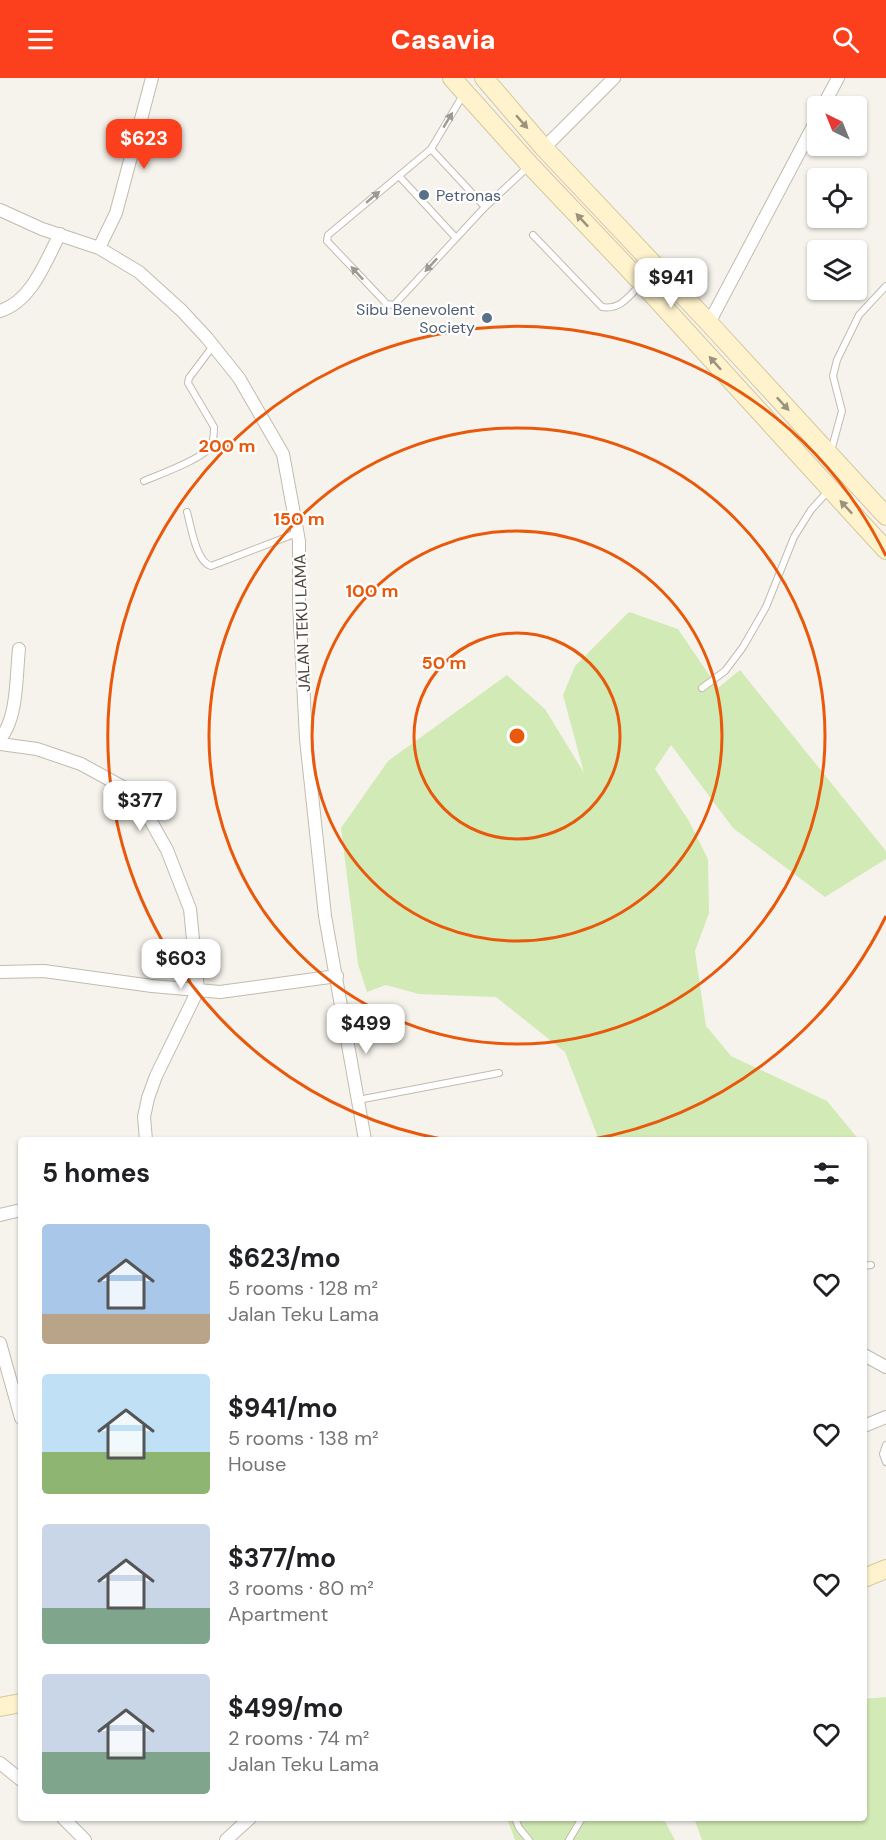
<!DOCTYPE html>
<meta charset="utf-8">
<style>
body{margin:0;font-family:"DM Sans",sans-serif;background:#f2f2f2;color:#202124;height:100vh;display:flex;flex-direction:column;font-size:22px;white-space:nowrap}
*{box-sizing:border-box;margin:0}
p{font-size:20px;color:#757577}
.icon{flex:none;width:33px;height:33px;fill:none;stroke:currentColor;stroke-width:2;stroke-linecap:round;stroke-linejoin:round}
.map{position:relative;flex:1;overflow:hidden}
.side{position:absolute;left:18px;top:1059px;width:849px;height:684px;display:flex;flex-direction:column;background:#fff;border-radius:6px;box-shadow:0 2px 4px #0004}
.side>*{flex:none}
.needle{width:39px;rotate:317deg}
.controls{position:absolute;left:807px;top:18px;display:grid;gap:12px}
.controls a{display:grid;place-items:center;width:60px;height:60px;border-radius:6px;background:#fff;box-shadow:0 2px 4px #0004;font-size:30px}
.price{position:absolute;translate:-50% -51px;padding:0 14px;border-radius:12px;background:#fff;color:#222;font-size:20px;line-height:39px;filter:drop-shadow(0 2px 3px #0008)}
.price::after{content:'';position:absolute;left:50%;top:36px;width:18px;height:14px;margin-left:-9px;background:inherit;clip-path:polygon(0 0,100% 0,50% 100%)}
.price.on{background:#fc3f1d;color:#fff}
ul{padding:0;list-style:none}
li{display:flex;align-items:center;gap:18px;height:150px;padding:0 24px}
li span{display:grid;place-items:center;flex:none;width:168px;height:120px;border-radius:6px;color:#555}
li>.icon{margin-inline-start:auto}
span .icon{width:72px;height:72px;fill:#fffc;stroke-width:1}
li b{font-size:26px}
h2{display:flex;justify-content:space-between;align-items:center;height:72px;padding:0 24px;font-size:26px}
header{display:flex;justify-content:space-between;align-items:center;height:78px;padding:0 24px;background:#fc3f1d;color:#fff;font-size:27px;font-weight:800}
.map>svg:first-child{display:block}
</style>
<header><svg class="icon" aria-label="menu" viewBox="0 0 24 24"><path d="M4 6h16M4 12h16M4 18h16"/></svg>Casavia<svg class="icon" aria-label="search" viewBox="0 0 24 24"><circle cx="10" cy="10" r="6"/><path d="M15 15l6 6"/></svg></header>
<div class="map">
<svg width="886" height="1762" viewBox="0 0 886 1762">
<rect width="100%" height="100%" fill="#f6f3ec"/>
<path fill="#d2eab5" d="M629 534 678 551 718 610 740 592 886 773V781L825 819 733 750 671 667 655 691 689 743 708 781 709 835 695 873 706 948 731 978 827 1023 859 1062H599L565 974 496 919 419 916 386 907 367 914 358 886 341 750 388 683 507 597 545 631 584 695 563 617 575 588Z
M886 1619V1762H702L694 1740H864V1621Z
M507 1740H663L675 1762H515Z"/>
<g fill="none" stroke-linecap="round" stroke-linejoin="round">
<g stroke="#c2bbae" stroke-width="8">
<path id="lane" d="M463 17 431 71 328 157 327 163 384 223 386 226 394 227 485 129 529 88
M431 71 485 129
M399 98 456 160
M533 157 602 229C621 232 629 218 641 206
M831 373 842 333 833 298 837 282 859 237 886 208
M144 403C158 397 205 380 211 368 214 362 214 355 214 349L188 305 189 300 213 268
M187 434C191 448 196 484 211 488L297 455
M702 610 725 593 743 569 766 529 794 459 811 432 829 412
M358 1022 499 995
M864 1188 871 1187
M886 1367 883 1376 886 1384
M515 1740 519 1750 529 1762
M569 1762 582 1740"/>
</g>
<g stroke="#c2bbae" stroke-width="14">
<path id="street" d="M823 28 838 0
M544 70 614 0
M0 132 42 151 99 170 139 194 182 233 207 260 239 300 283 376 299 463V525L306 661 325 838 365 1062
M99 170 116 135 152 0
M0 233C32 223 45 184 60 156
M709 245 818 39
M0 661C18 640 16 598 19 571
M0 666 37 671 81 686 132 714 143 729 167 772 190 831 198 912 152 908 44 893 0 894
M146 1062 144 1039 148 1020 156 998 198 912 220 914 337 898
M0 1137 21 1132
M0 1265 21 1340
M864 1277 886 1289
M864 1348 886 1339
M0 1685 21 1702
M63 1740 85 1762
M226 1762 250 1740"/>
</g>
<g stroke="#d6c79b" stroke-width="20">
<path id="secondary" d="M452 0 530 87 642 205 886 472
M484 0 544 70 709 245 886 438
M864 1500 886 1491
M0 1629 21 1625"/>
</g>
<use href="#lane" stroke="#fff" stroke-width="6"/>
<use href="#street" stroke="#fff" stroke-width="12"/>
<use href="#secondary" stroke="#fff3cd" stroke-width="18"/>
</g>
<defs><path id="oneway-solid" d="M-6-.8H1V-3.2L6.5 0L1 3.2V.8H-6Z" transform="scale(1.5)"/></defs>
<g fill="#9c9892">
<use href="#oneway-solid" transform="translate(448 42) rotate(-59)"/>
<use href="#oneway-solid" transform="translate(373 119) rotate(-40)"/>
<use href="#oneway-solid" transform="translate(431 187) rotate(133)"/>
<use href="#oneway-solid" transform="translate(357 195) rotate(-133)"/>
</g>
<g fill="#9c937c">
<use href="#oneway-solid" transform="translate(522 44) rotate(49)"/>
<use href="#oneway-solid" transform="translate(582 142) rotate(-133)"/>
<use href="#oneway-solid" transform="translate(715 285) rotate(-132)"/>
<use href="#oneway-solid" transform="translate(783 326) rotate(47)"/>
<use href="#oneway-solid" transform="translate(846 429) rotate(-133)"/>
</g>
<g fill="none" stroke="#e8590c" stroke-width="3">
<circle cx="517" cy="658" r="103"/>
<circle cx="517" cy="658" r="205"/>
<circle cx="517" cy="658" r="308"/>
<path d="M886 838A410 410 0 0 1 588 1062M446 1062A410 410 0 1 1 886 478"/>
</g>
<g fill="#5c6f8a" stroke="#fff" stroke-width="2">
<circle cx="424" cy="117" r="6"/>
<circle cx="487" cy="240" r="6"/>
</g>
<g text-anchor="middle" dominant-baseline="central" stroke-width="4.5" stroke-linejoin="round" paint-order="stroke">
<g font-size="16" fill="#4e5e75" stroke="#fff" text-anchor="start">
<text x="436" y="117">Petronas</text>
<text x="475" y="231" text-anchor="end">Sibu Benevolent<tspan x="475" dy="18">Society</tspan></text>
</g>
<g font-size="16" fill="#4b4439" stroke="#fff">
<text transform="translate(302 545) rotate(-92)">JALAN TEKU LAMA</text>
</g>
</g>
<circle cx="517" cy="658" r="9" fill="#e8590c" stroke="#fff" stroke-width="3"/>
<g font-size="18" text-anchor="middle" font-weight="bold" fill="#e8590c" stroke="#fff" stroke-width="4.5" stroke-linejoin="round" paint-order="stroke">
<text x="227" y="374">200 m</text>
<text x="299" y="447">150 m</text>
<text x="372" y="519">100 m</text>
<text x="444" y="591">50 m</text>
</g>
</svg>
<div class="controls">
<a><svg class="needle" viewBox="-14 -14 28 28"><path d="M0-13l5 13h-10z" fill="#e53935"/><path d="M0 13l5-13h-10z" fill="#757577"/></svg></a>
<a><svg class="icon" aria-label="locate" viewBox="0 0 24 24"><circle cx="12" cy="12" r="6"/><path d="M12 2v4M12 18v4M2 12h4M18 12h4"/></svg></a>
<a><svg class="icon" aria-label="layers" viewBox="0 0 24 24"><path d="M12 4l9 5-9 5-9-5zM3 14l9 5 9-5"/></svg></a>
</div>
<b class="price on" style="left:144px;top:92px">$623</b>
<b class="price" style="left:671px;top:231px">$941</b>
<b class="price" style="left:140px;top:754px">$377</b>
<b class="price" style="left:181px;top:912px">$603</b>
<b class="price" style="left:366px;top:977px">$499</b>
<section class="side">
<h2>5 homes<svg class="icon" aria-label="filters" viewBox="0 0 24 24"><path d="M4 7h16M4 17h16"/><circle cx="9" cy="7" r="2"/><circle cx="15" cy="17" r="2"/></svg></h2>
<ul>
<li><span style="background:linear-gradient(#a9c7e8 75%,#b9a48a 0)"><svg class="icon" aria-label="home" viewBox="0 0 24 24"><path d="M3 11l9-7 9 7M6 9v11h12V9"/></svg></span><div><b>$623/mo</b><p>5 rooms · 128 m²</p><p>Jalan Teku Lama</p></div><svg class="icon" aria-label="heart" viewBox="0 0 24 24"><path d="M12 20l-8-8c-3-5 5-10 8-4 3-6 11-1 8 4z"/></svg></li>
<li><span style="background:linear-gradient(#bfe0f5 65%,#8fb573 0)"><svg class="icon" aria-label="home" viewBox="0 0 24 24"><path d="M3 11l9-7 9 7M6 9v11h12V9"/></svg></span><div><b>$941/mo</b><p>5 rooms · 138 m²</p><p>House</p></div><svg class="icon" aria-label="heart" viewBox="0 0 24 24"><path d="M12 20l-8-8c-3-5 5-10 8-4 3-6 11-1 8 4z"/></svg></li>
<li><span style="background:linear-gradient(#c9d6e8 70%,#7fa58c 0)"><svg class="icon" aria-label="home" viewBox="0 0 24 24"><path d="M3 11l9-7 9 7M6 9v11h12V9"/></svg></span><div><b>$377/mo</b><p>3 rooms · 80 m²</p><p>Apartment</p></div><svg class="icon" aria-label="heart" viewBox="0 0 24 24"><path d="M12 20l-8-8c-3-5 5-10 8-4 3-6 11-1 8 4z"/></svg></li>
<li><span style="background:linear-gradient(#c9d6e8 65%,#7fa58c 0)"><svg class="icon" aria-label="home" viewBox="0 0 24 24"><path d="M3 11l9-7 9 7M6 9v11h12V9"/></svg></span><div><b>$499/mo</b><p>2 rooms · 74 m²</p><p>Jalan Teku Lama</p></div><svg class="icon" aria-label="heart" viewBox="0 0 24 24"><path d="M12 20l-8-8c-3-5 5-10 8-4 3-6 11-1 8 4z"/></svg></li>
</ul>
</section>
</div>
